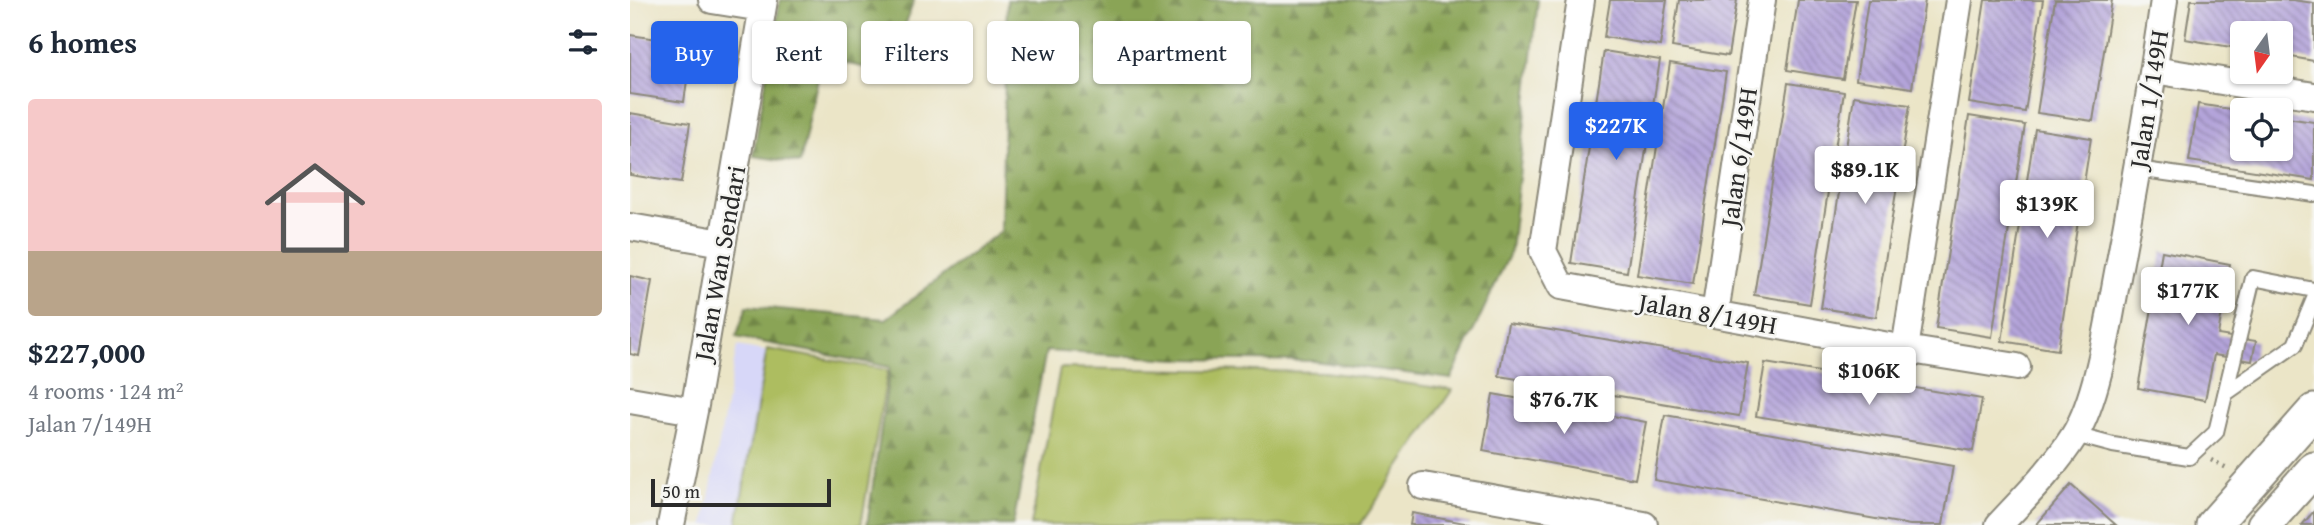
<!DOCTYPE html>
<meta charset="utf-8">
<style>
body{margin:0;font-family:"Gentium Book Plus",serif;background:#f6f6f7;color:#1f2937;height:100vh;display:flex;flex-direction:column;font-size:26px;white-space:nowrap}
*{box-sizing:border-box;margin:0}
p{font-size:23px;color:#747a83}
.icon{flex:none;width:38px;height:38px;fill:none;stroke:currentColor;stroke-width:2;stroke-linecap:round;stroke-linejoin:round}
.map{position:relative;flex:1;overflow:hidden}
.drawer{display:flex;flex-direction:column;background:#fff;width:630px}
.drawer>*{flex:none}
.top-card{position:absolute;left:21px;top:21px;width:665px;height:63px;display:flex;gap:14px}
.needle{width:46px;rotate:194deg}
.controls{position:absolute;left:1600px;top:21px;display:grid;gap:14px}
.controls a{display:grid;place-items:center;width:63px;height:63px;border-radius:7px;background:#fff;box-shadow:0 2px 5px #0004;font-size:35px}
.scale{position:absolute;left:21px;bottom:18px;width:180px;box-sizing:border-box;padding-left:7px;border:4px solid #2b2b2b;border-top:0;font-size:19px;line-height:24px;white-space:nowrap;color:#2b2b2b;-webkit-text-stroke:5px #f6f6f2;paint-order:stroke}
.price{position:absolute;translate:-50% -60px;padding:0 16px;border-radius:7px;background:#fff;color:#222;font-size:23px;line-height:46px;filter:drop-shadow(0 2px 4px #0008)}
.price::after{content:'';position:absolute;left:50%;top:42px;width:21px;height:16px;margin-left:-10px;background:inherit;clip-path:polygon(0 0,100% 0,50% 100%)}
.price.selected{background:#2563eb;color:#fff}
ul{padding:0;list-style:none}
li{display:grid;align-content:center;gap:14px;height:371px;padding:0 28px}
li span{display:grid;place-items:center;height:217px;border-radius:7px;color:#555}
li>.icon{margin-inline-start:auto}
span .icon{width:126px;height:126px;fill:#fffc;stroke-width:1}
li b{font-size:30px}
h2{display:flex;justify-content:space-between;align-items:center;height:84px;padding:0 28px;font-size:30px}
.tag{padding:0 24px;border-radius:7px;background:#fff;box-shadow:0 2px 5px #0004;font-size:24px;line-height:63px}
.tag.selected{background:#2563eb;color:#fff}
main{display:flex;flex:1;min-height:0}
.map>svg:first-child{display:block}
</style>
<main>
<section class="drawer">
<h2>6 homes<svg class="icon" aria-label="filters" viewBox="0 0 24 24"><path d="M4 7h16M4 17h16"/><circle cx="9" cy="7" r="2"/><circle cx="15" cy="17" r="2"/></svg></h2>
<ul>
<li><span style="background:linear-gradient(#f6c9c9 70%,#b9a48a 0)"><svg class="icon" aria-label="home" viewBox="0 0 24 24"><path d="M3 11l9-7 9 7M6 9v11h12V9"/></svg></span><div><b>$227,000</b><p>4 rooms · 124 m²</p><p>Jalan 7/149H</p></div></li>
</ul>
</section>
<div class="map">
<svg width="1684" height="525" viewBox="0 0 1684 525">
<defs>
<pattern id="forest-firs" width="22" height="20" patternUnits="userSpaceOnUse" patternTransform="scale(1.75)"><rect width="22" height="20" fill="#8aa456"/><path d="M5 1l3.5 6h-7zM16 11l3.5 6h-7z" fill="#718647"/></pattern>
<pattern id="building-back-hatch" width="6" height="6" patternUnits="userSpaceOnUse" patternTransform="scale(1.75)"><rect width="6" height="6" fill="#b4a4da"/><path d="M-1 5l2 2M0 0l6 6M5-1l2 2" fill="none" stroke="#9386b1"/></pattern>
</defs>
<rect width="100%" height="100%" fill="#f6f6f2"/>
<filter id="ink" filterUnits="userSpaceOnUse"><feTurbulence type="fractalNoise" baseFrequency=".0143" numOctaves="2"/><feDisplacementMap in="SourceGraphic" scale="14" xChannelSelector="R" yChannelSelector="G"/><feConvolveMatrix kernelMatrix="1 2 1 2 8 2 1 2 1" color-interpolation-filters="sRGB"/></filter>
<filter id="wash" filterUnits="userSpaceOnUse"><feTurbulence type="fractalNoise" baseFrequency=".00686" numOctaves="4" result="noise"/><feDisplacementMap in="SourceGraphic" scale="28" xChannelSelector="R" yChannelSelector="G"/><feGaussianBlur stdDeviation="1.57" result="paint"/><feColorMatrix in="noise" values="0 0 0 0 0 0 0 0 0 0 0 0 0 0 0 0 0 1.4 0 .05"/><feComposite in="paint" operator="in"/></filter>
<g filter="url(#wash)">
<rect width="100%" height="100%" fill="#ebe5c7"/>
<path fill="#d7d7f8" d="M107 346 251 372 231 525H74Z"/>
<path fill="#adbd60" stroke="#6c7446" stroke-width="2" d="M137 349 258 370 231 525H107Z
M430 368 696 372 822 390 730 525H401Z"/>
<path fill="url(#forest-firs)" stroke="#5a6840" stroke-width="2" d="M150 0H284L259 72 192 59 170 163 123 156Z
M377 0H908L881 251 821 379 683 361 548 359 416 351 383 525H237L260 367 106 337 117 306 256 319 371 231Z"/>
<g id="blocks">
<path fill="url(#building-back-hatch)" d="M980 0H1037L1030 46 974 37Z
M1049 0H1107L1098 56 1042 47Z
M1168 0H1226L1213 79 1157 70Z
M1238 0H1295L1282 88 1226 80Z
M1355 0H1413L1395 112 1339 103Z
M1425 0H1482L1463 121 1407 113Z
M1561 0H1663L1684 3V61L1650 55V33H1612V49L1555 39Z
M0 35 62 44 54 102 0 94Z
M974 51 1030 60 997 272 941 263Z
M1040 63 1096 72 1063 284 1007 275Z
M1158 83 1214 92 1180 304 1124 295Z
M1224 96 1280 105 1246 317 1191 308Z
M1568 104 1612 111V149H1650V117L1684 122V180L1559 161Z
M0 113 60 123 51 183 0 175Z
M1339 116 1395 125 1362 337 1306 328Z
M1405 129 1461 138 1428 350 1372 341Z
M1532 251 1600 264 1588 335 1626 341 1622 361 1584 355 1575 400 1508 388Z
M0 276 22 281 9 356 0 354Z
M878 323 1118 363 1109 416 869 376Z
M1135 363 1352 399 1343 451 1126 416Z
M863 394 1016 422 1005 479 853 451Z
M1035 415 1323 466 1313 525H1280L1024 480Z
M1441 485 1486 525H1406Z
M1684 511V525H1672Z
M782 513 840 524V525H780Z"/>
</g>
</g>
<g filter="url(#ink)">
<use href="#blocks" fill-opacity="0" stroke="#8b8879" stroke-width="2"/>
<g fill="none" stroke-linecap="round" stroke-linejoin="round">
<g stroke="#8b8879" stroke-width="18">
<path id="service" d="M1507 169 1684 194
M1595 394 1665 345 1684 299
M1445 435 1483 445 1559 457 1586 432 1623 278 1684 290"/>
</g>
<g stroke="#8b8879" stroke-width="30">
<path id="minor" d="M82 0 132 8
M951 0 913 251 931 286 1275 349 1387 367
M1524 70 1684 96
M0 227 92 243
M1085 314 1132 0
M1275 349 1329 0
M0 400 64 411
M793 486 1014 525
M41 525 64 411 134 0
M1369 525C1395 497 1424 468 1444 436 1469 396 1479 319 1488 272 1505 182 1521 91 1534 0"/>
</g>
<g stroke="#8b8879" stroke-width="37">
<path id="tertiary" d="M1583 525 1684 411
M1634 525 1684 469"/>
</g>
<path stroke="#8b8879" stroke-width="4.5" stroke-dasharray="2 5" stroke-linecap="butt" d="M1581 460 1599 469"/>
<use href="#service" stroke="#fff" stroke-width="14"/>
<use href="#minor" stroke="#fff" stroke-width="26"/>
<use href="#tertiary" stroke="#fff" stroke-width="33"/>
</g>
</g>
<g text-anchor="middle" dominant-baseline="central" stroke-width="5" stroke-linejoin="round" paint-order="stroke">
<g font-size="26" fill="#2b2b2b" stroke="#f6f6f2">
<text transform="translate(1518 99) rotate(-81)">Jalan 1/149H</text>
<text transform="translate(1108 157) rotate(-82)">Jalan 6/149H</text>
<text transform="translate(89 263) rotate(-80)">Jalan Wan Sendari</text>
<text transform="translate(1078 313) rotate(10)">Jalan 8/149H</text>
</g>
</g>
</svg>
<div class="controls">
<a><svg class="needle" viewBox="-14 -14 28 28"><path d="M0-13l5 13h-10z" fill="#e53935"/><path d="M0 13l5-13h-10z" fill="#747a83"/></svg></a>
<a><svg class="icon" aria-label="locate" viewBox="0 0 24 24"><circle cx="12" cy="12" r="6"/><path d="M12 2v4M12 18v4M2 12h4M18 12h4"/></svg></a>
</div>
<div class="scale">50 m</div>
<b class="price selected" style="left:986px;top:162px">$227K</b>
<b class="price" style="left:1235px;top:206px">$89.1K</b>
<b class="price" style="left:1417px;top:240px">$139K</b>
<b class="price" style="left:1558px;top:327px">$177K</b>
<b class="price" style="left:1239px;top:407px">$106K</b>
<b class="price" style="left:934px;top:436px">$76.7K</b>
<div class="top-card">
<a class="tag selected">Buy</a>
<a class="tag">Rent</a>
<a class="tag">Filters</a>
<a class="tag">New</a>
<a class="tag">Apartment</a>
</div>
</div>
</main>
